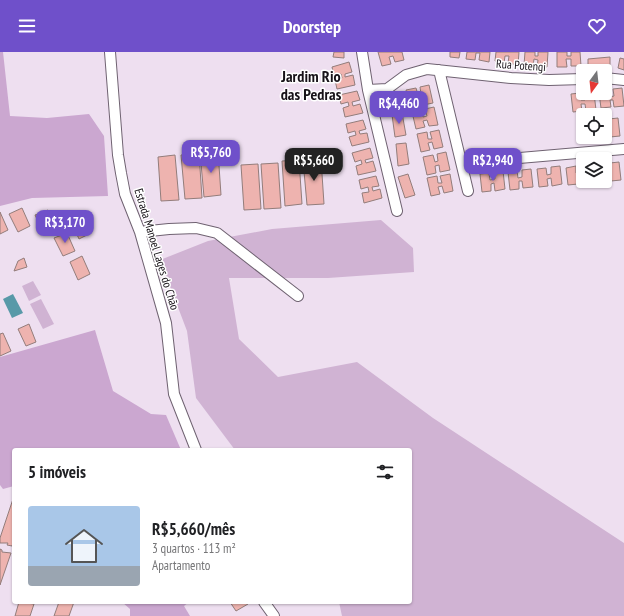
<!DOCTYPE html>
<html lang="pt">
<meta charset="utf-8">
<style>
body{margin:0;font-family:"PT Sans Narrow",sans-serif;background:#f2f2f2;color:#202124;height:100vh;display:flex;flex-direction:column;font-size:15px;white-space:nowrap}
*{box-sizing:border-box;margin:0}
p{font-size:13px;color:#757577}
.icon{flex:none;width:22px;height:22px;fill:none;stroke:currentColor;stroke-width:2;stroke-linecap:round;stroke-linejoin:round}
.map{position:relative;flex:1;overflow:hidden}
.sheet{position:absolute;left:12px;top:396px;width:400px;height:156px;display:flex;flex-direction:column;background:#fff;border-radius:4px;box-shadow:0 1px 3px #0004}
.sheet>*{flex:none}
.needle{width:26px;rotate:195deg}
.fabs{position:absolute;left:576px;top:12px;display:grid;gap:8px}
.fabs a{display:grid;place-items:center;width:36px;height:36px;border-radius:4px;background:#fff;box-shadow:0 1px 3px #0004;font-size:20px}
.price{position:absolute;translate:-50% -34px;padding:0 9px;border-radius:8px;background:#6f50ca;color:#fff;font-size:13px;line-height:26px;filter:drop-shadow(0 1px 2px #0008)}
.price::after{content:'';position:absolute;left:50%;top:24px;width:12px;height:9px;margin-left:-6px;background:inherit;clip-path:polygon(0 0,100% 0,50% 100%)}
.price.selected{background:#222;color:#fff}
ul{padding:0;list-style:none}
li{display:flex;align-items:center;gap:12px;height:100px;padding:0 16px}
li+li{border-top:1px solid #e0e0e0}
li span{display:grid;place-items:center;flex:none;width:112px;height:80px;border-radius:4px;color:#555}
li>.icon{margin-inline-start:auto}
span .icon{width:48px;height:48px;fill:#fffc;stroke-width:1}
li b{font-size:17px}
h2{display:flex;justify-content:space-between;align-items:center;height:48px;padding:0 16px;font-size:17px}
header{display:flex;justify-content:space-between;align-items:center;height:52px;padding:0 16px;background:#6f50ca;color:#fff;font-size:18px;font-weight:700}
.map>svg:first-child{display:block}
</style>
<header><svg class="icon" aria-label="menu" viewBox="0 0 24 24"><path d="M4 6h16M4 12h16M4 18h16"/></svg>Doorstep<svg class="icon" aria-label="heart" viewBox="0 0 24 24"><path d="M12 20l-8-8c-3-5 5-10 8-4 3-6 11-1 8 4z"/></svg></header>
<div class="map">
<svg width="624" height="564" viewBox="0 0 624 564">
<rect width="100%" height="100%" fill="#eedff0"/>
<path fill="#d0b3d3" d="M381 168 413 196 414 220 328 226H229L239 287 278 325 357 310 433 366 624 491V564H342L339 550H410V398H235L196 346 187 279 160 208 208 189 272 177Z
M33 229 41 243 29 249 22 234Z
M41 247 54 272 43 277 30 252Z"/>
<path fill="#cba7d0" d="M0 0H3L10 64 47 66 89 62 104 84 108 144 32 146 0 154Z
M95 278 113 339 151 362 166 363 181 398H14V434L3 437 0 433V305Z
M122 550H189L184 554 190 564H130V557Z"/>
<path fill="#5899a8" d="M13 242 23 261 12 266 3 247Z"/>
<path fill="#eeb3af" stroke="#937d7b" d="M334 0H344V6L333 5Z
M378 0H402L404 8 395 10 393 4 389 5 391 12 382 14Z
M450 0H460L459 6 450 5Z
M467 0H490L489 10 479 8 480 1H476L475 8 466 7Z
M496 0H519L518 13 508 11 509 4H505L504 11 495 9Z
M525 0H535V4H538V0H548L547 15H537L538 8 534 7 533 14 524 13Z
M557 0H567V4H571V0H580L581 14H571V7H566L567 15H557Z
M610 5V16L588 17V7Z
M620 6 624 7V18L618 16Z
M349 10 352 20 345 22V25L353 23 355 33 337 37 335 28 342 26 341 22 334 24 332 15Z
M429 33 433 51 423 53 422 46 418 47 419 54 410 56 406 38 416 36 418 43 421 42 420 35Z
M622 36 624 54 614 55 613 48H610L611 55 601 56 599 41H605V38H609V45L614 44 613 37Z
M357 39 360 48 352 50 353 54 360 52 363 61 345 65 343 56 349 54 348 50 341 52 339 43Z
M580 41 581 48H585L584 41H594L596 58 586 59 585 52H581L582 59 573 60 571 42Z
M434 55 438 73 429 74 427 68 423 69 425 75 416 77 412 60 422 57 423 65 427 64 425 57Z
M402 61 406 83 395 85 392 63Z
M618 66 620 84 610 85 609 78H606L607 86 597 87V85H605V72V75L610 74 609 67Z
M363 68 366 77 359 79 360 82 367 81 369 90 352 94 349 85 356 83 355 79 348 81 346 72Z
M439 78 443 95 434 97 432 90 428 91 430 98 421 100 417 82 427 80 428 87H432L430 80Z
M406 91 409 112 398 114 396 92Z
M370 96 373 106 365 108 366 111 373 109 376 119 358 123 356 114 362 112 361 108 355 110 352 101Z
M218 99 221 143 204 145 200 100Z
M446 100 450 118 440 120 439 113 435 114 436 121 427 123 423 105 433 103 435 110 438 109 437 102Z
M199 101 202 146 185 147 181 103Z
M175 103 179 148 161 149 158 105Z
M321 107 324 152 307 153 303 108Z
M299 108 302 152 285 154 282 109Z
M619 110 621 128 611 129 610 122H607L608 130 598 131V129H605V112L606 119 611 118 610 111Z
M278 111 281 156 264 157 261 112Z
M258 112 261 157 244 158 241 113Z
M583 113V129H591V131L581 132 580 125H577L578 132 568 133 566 116 576 114V121H581L580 114Z
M560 114 562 132 552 134 551 126 547 127 548 134 539 135 537 117 546 116 547 123 551 122V115Z
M531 117 533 135 523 136 522 129H519V137L510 138 508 120 517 119 518 126 522 125V118Z
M503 119 505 137 495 139 494 131 491 132V139L482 140 480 122 489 121 490 128 495 127 494 120Z
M408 122 415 143 405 146 398 125Z
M450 122 453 139 444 141 442 134 438 135 440 142 431 144 427 126 437 124 438 131H442L440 124Z
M376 124 379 134 372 135 373 139 380 137 382 146 364 151 362 141 369 140 368 135 361 137 359 128Z
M22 156 30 174 18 180 9 162Z
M48 158 56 176 44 182 35 163Z
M0 160 8 178 0 182Z
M83 163 91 181 79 187 71 169Z
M67 181 75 199 63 204 54 186Z
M82 204 90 222 78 228 70 210Z
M24 206 27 215 14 219 18 209Z
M29 272 36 290 26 294 18 277Z
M3 281 11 299 0 304V282Z
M14 444V489L12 494 7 493 8 491H0V486Z
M0 497 2 498V500L11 501 0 533Z
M19 550 34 552 30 564H15Z
M59 550H74L69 564H54Z
M230 550H247L248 552 236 559Z"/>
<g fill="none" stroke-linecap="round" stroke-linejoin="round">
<g stroke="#6f6271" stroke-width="12">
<path id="minor" d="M110 0 118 103 121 121 125 142 140 180 166 271 174 342 196 398
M362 0 368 38 397 159
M439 18 468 139
M605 26 624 28
M368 38 387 37 406 23 427 17 511 26 549 28 583 27
M462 111 624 97
M140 180 169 177 196 176 217 181 298 244
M264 550 274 564"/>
</g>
<use href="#minor" stroke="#fff" stroke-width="10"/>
</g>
<g text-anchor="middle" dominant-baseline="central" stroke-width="3" stroke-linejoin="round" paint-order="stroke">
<g font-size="12" fill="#171218" stroke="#fff">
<text transform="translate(521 13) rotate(4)">Rua Potengi</text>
<text transform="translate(157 197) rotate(73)">Estrada Manoel Lages do Chão</text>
</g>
<g font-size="16" font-weight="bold" fill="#171218" stroke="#fff">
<text x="311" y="24">Jardim Rio<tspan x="311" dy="18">das Pedras</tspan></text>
</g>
</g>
</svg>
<div class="fabs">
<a><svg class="needle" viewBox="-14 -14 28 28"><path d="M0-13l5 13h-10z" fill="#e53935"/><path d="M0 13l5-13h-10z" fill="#757577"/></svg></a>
<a><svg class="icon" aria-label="locate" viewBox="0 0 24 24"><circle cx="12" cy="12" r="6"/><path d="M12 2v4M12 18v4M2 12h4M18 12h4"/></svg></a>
<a><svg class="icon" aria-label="layers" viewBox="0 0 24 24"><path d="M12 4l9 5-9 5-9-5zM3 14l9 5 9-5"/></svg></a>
</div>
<b class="price" style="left:399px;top:73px">R$4,460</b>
<b class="price" style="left:211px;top:122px">R$5,760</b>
<b class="price selected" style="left:314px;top:130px">R$5,660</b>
<b class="price" style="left:493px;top:130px">R$2,940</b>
<b class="price" style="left:65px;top:192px">R$3,170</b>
<section class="sheet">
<h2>5 imóveis<svg class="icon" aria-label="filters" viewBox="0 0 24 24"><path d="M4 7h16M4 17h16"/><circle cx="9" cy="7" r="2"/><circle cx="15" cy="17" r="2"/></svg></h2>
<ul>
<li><span style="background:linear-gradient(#a9c7e8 75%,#9aa5b1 0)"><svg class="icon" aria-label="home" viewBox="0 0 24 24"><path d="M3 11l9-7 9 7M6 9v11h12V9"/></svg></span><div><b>R$5,660/mês</b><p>3 quartos · 113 m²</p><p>Apartamento</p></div></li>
</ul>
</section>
</div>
